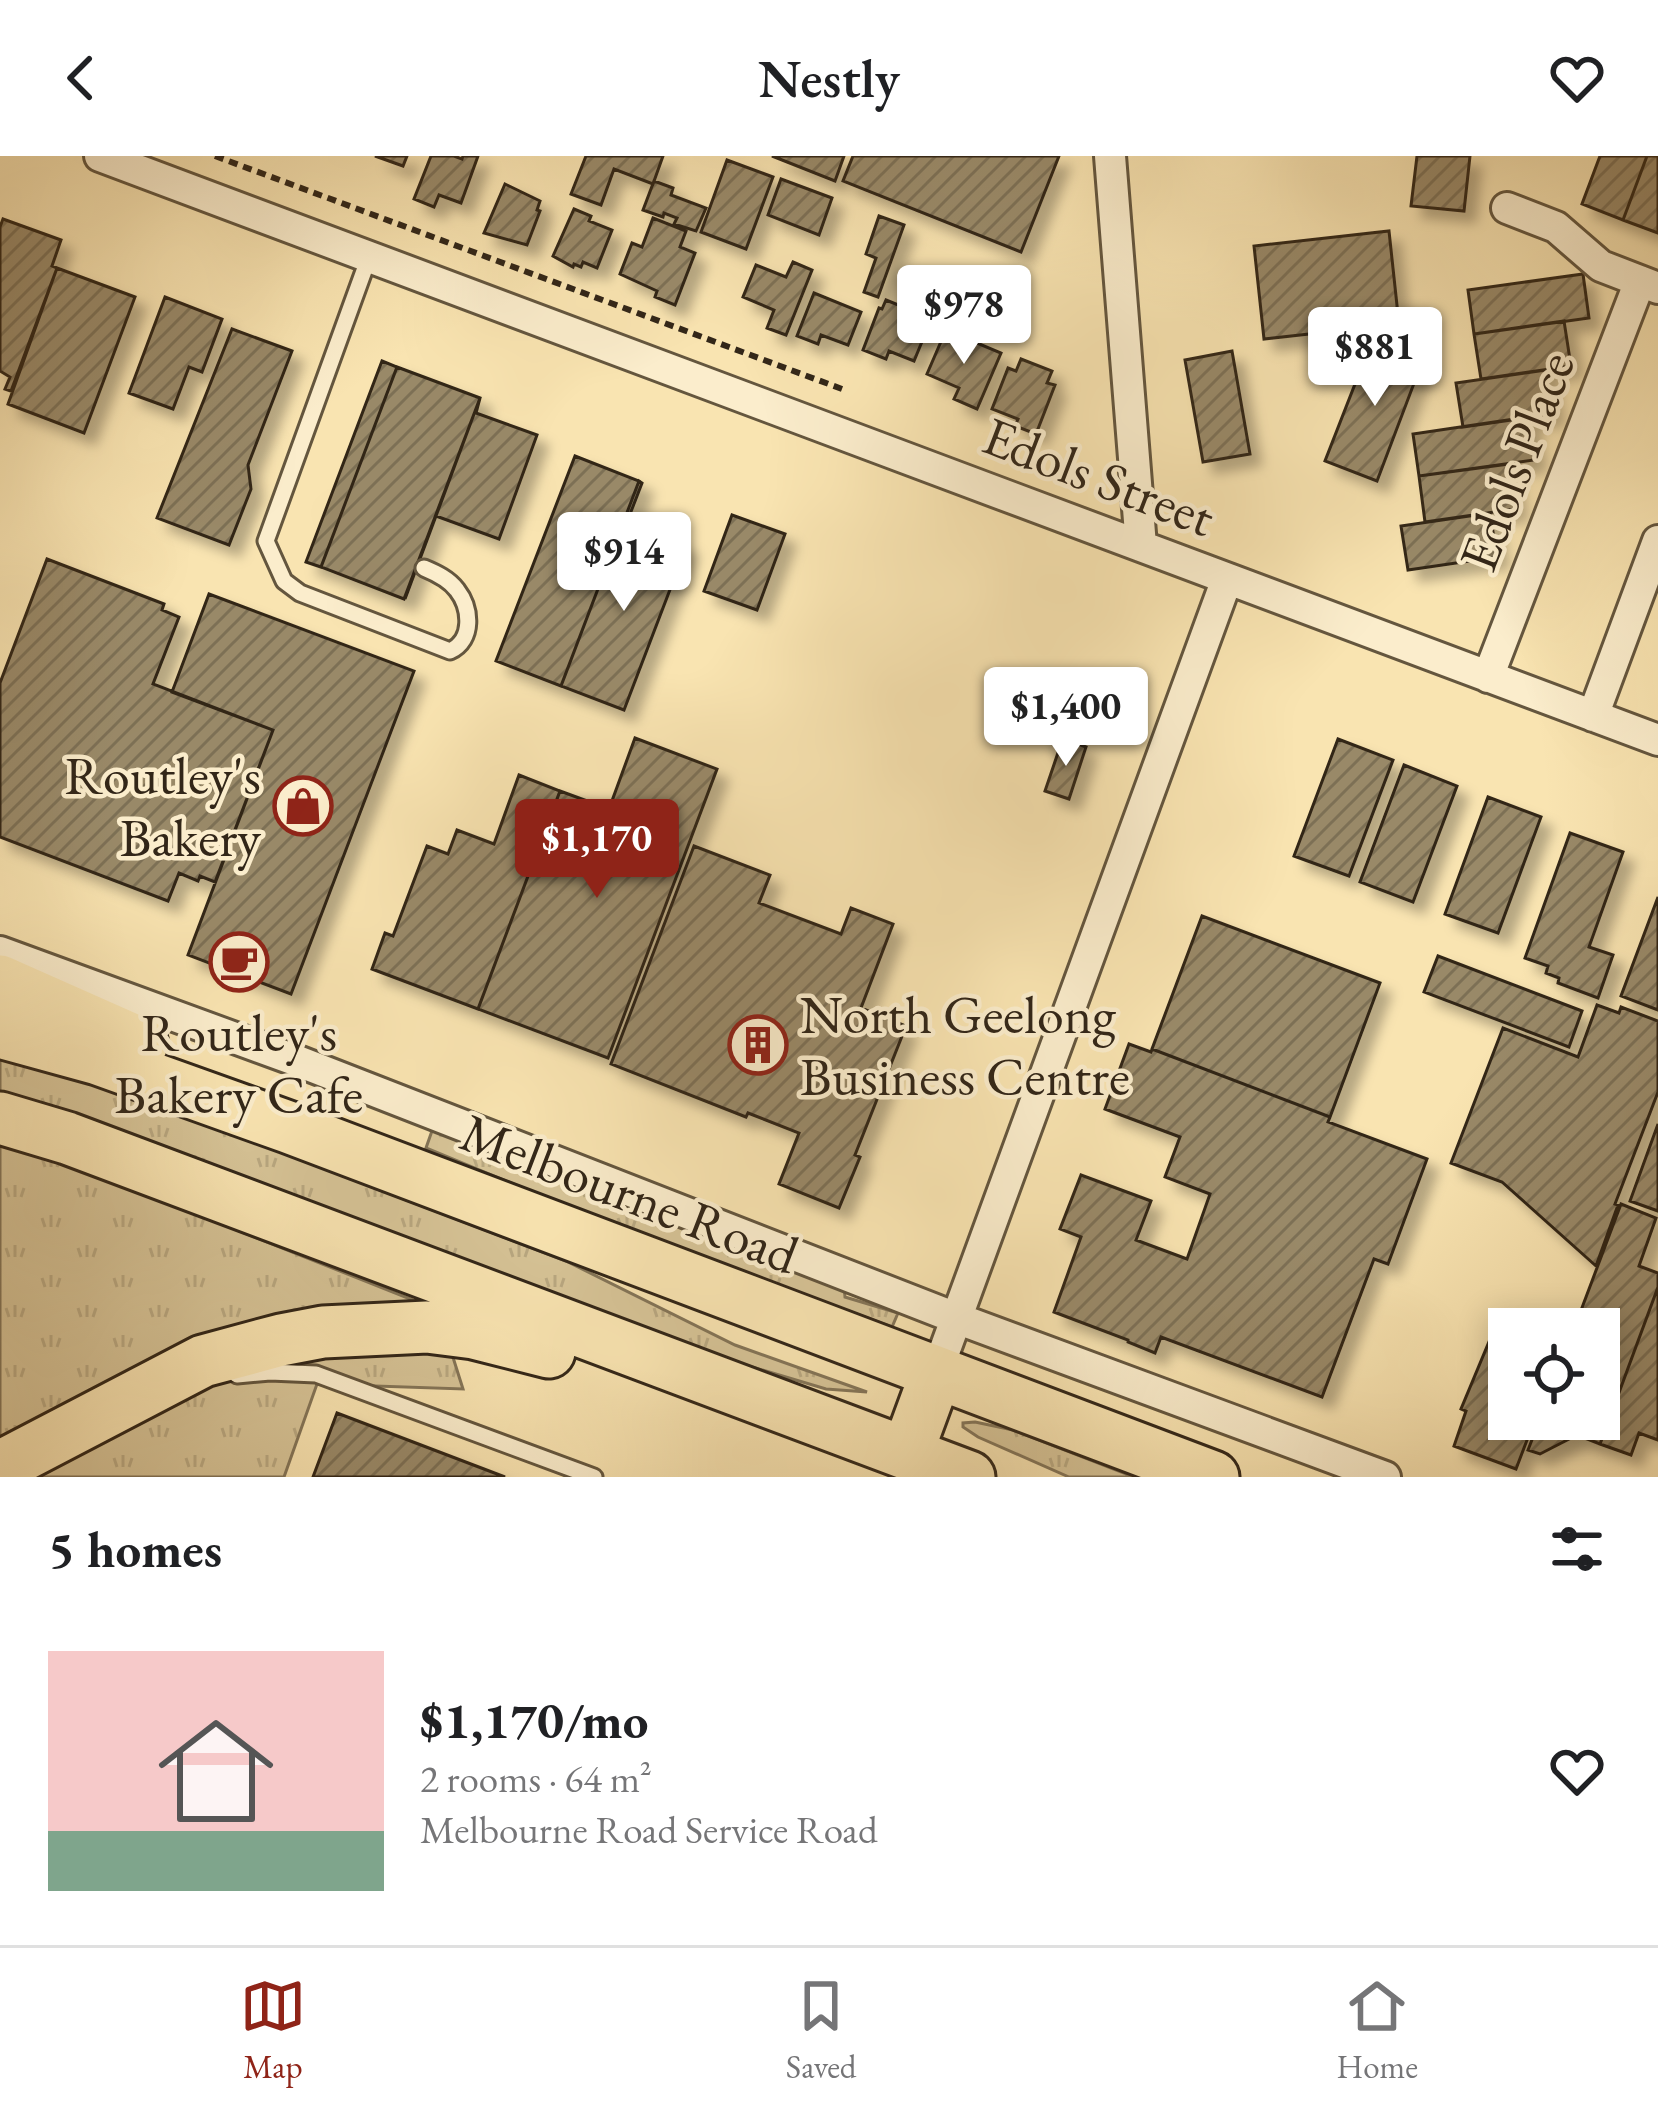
<!DOCTYPE html>
<meta charset="utf-8">
<style>
body{margin:0;font-family:"EB Garamond",serif;background:#f2f2f2;color:#202124;height:100vh;display:flex;flex-direction:column;font-size:45px;white-space:nowrap}
*{box-sizing:border-box;margin:0}
p{font-size:39px;color:#757577}
.icon{flex:none;width:66px;height:66px;fill:none;stroke:currentColor;stroke-width:2;stroke-linecap:round;stroke-linejoin:round}
.map{position:relative;height:1321px;overflow:hidden}
.sheet{display:flex;flex-direction:column;background:#fff;flex:1}
.sheet>*{flex:none}
.buttons{position:absolute;left:1488px;top:1152px;display:grid;gap:24px}
.buttons a{display:grid;place-items:center;width:132px;height:132px;border-radius:0px;background:#fff;box-shadow:0 6px 30px #0003;font-size:60px}
.price{position:absolute;translate:-50% -102px;padding:0 27px;border-radius:12px;background:#fff;color:#222;font-size:39px;line-height:78px;filter:drop-shadow(0 3px 6px #0008)}
.price::after{content:'';position:absolute;left:50%;top:72px;width:36px;height:27px;margin-left:-18px;background:inherit;clip-path:polygon(0 0,100% 0,50% 100%)}
.price.selected{background:#8f2418;color:#fff}
ul{padding:0;list-style:none}
li{display:flex;align-items:center;gap:36px;height:300px;padding:0 48px}
li+li{border-top:3px solid #e0e0e0}
li span{display:grid;place-items:center;flex:none;width:336px;height:240px;border-radius:0px;color:#555}
li>.icon{margin-inline-start:auto}
span .icon{width:144px;height:144px;fill:#fffc;stroke-width:1}
li b{font-size:51px}
h2{display:flex;justify-content:space-between;align-items:center;height:144px;padding:0 48px;font-size:51px}
header{display:flex;justify-content:space-between;align-items:center;height:156px;padding:0 48px;background:#fff;font-size:54px;font-weight:600}
.dock{display:flex;justify-content:space-around;align-items:center;height:168px;border-top:3px solid #e0e0e0;background:#fff;font-size:33px;color:#757577}
.dock a{display:grid;justify-items:center;gap:6px}
.dock .selected{color:#8f2418}
.map>svg:first-child{display:block}
</style>
<header><svg class="icon" aria-label="back" viewBox="0 0 24 24"><path d="M15 5l-7 7 7 7"/></svg>Nestly<svg class="icon" aria-label="heart" viewBox="0 0 24 24"><path d="M12 20l-8-8c-3-5 5-10 8-4 3-6 11-1 8 4z"/></svg></header>
<div class="map">
<svg width="1658" height="1321" viewBox="0 0 1658 1321">
<defs>
<pattern id="grass-tufts" width="24" height="20" patternUnits="userSpaceOnUse" patternTransform="scale(3)"><rect width="24" height="20" fill="#d7c497"/><path d="M3 7l-1-3M5 7V3M7 7l1-3M15 17l-1-3M17 17v-4M19 17l1-3" fill="none" stroke="#b9a881"/></pattern>
<pattern id="building-hatch" width="6" height="6" patternUnits="userSpaceOnUse" patternTransform="scale(3)"><rect width="6" height="6" fill="#998968"/><path d="M-1 1l2-2M0 6l6-6M5 7l2-2" fill="none" stroke="#7d7055"/></pattern>
<filter id="shadow"><feDropShadow dx="11" dy="11" stdDeviation="6" flood-color="#0004"/></filter>
</defs>
<rect width="100%" height="100%" fill="#f9e4b1"/>
<filter id="stains"><feTurbulence type="fractalNoise" baseFrequency=".00167" numOctaves="4"/><feColorMatrix values="0 0 0 0 .2 0 0 0 0 .09 0 0 0 0 .02 0 0 0 .5 -.17"/></filter>
<radialGradient id="worn" r=".72"><stop offset=".6" stop-color="#630" stop-opacity="0"/><stop offset="1" stop-color="#630" stop-opacity=".3"/></radialGradient>
<path fill="url(#grass-tufts)" stroke="#847558" stroke-width="3" d="M0 900 62 916 160 950 566 1105 735 1189 867 1236 826 1233 739 1207 279 1036 0 937Z
M433 972 721 1087 844 1129 845 1141 898 1157 892 1171 611 1068 426 992Z
M0 990 48 999 438 1154 463 1233 317 1228 284 1321H0Z
M975 1266 1013 1274 1134 1321H1069L978 1281 963 1271V1267Z"/>
<path fill="url(#building-hatch)" stroke="#322618" stroke-width="3" filter="url(#shadow)" d="M375 0H407L403 10Z
M431 0H454L462 3 463 0H478L461 47 439 39 434 51 414 43Z
M586 0H663L653 28 614 13 601 49 571 38Z
M772 0H844L835 25Z
M853 0H1059L1021 96 843 25Z
M1417 0H1470L1464 55 1411 50Z
M1600 0H1647L1623 64 1582 48Z
M1647 0H1658V77L1623 64Z
M727 4 773 21 746 93 701 76Z
M781 23 832 42 819 79 768 59Z
M654 25 673 32 671 39 706 52 696 75 674 68 677 62 664 57 663 61 643 54Z
M505 28 540 45 537 54 540 55 527 89 484 77Z
M574 53 591 60 589 65 612 74 597 112 583 106 581 111 574 108 573 111 553 100Z
M879 60 904 69 878 141 864 136 876 102 866 98Z
M653 62 686 75 680 91 695 97 675 149 655 141 657 135 620 118 632 87 642 91Z
M3 63 61 84 52 110 57 112 11 235 5 233 10 221 0 215V71Z
M1389 75 1399 168 1264 183 1254 90Z
M793 106 812 114 786 179 767 172 774 154 743 141 756 109 786 121Z
M57 112 135 141 84 277 8 248Z
M1583 118 1589 162 1474 178 1468 134Z
M814 137 861 156 848 189 821 179 818 188 797 180Z
M165 141 222 163 202 216 189 211 173 253 129 237Z
M886 144 928 161 925 169 928 171 914 205 889 195 886 203 863 194 879 152 882 153Z
M1564 165 1571 210 1481 223 1474 178Z
M232 173 292 195 248 309 251 333 229 389 157 362Z
M946 174 1001 197 977 253 954 243 959 232 927 218Z
M1373 182 1424 201 1377 325 1325 305Z
M1232 195 1250 298 1203 306 1185 204Z
M1021 203 1052 215 1047 227 1055 229 1036 278 1015 270 1018 263 992 253 1008 212 1016 215Z
M382 205 397 211 321 411 306 406Z
M397 211 480 242 404 443 321 411Z
M1546 214 1552 258 1463 271 1456 227Z
M480 242 476 257 537 279 499 383 436 360 405 443Z
M1528 261 1534 304 1419 320 1413 278Z
M575 300 639 325 561 530 496 505Z
M1509 308 1515 353 1425 366 1419 320Z
M639 325 642 327 627 366 687 389 624 554 561 530Z
M1490 357 1497 401 1408 414 1401 370Z
M732 359 785 378 757 454 704 435Z
M47 403 164 448 162 454 179 461 153 528 273 574 215 726 200 720 198 725 179 717 168 745 0 681V527Z
M209 438 414 515 291 838 188 799 273 574 172 536Z
M635 582 717 613 608 902 478 853 560 635 609 653Z
M1063 582 1086 591 1069 643 1045 635Z
M1338 583 1393 604 1349 720 1294 700Z
M1404 609 1457 630 1413 746 1360 726Z
M519 619 560 635 478 853 372 813 385 777 393 780 427 690 448 698 457 674 494 688Z
M1488 641 1541 661 1498 777 1445 758Z
M1570 677 1623 696 1589 791 1613 799 1598 842 1558 827 1559 822 1546 817 1548 810 1525 802Z
M694 690 770 719 759 747 841 778 851 752 893 768 861 852 906 870 855 999 860 1001 839 1052 779 1028 799 977 748 957 746 961 611 908Z
M1658 741V854L1621 840Z
M1202 760 1380 827 1330 961 1152 893Z
M1438 800 1582 855 1569 891 1424 836Z
M1597 849 1619 857 1621 851 1658 865V936L1615 1048 1618 1049 1596 1110 1502 1026 1451 1007 1503 872 1578 901Z
M1129 888 1151 896 1152 893 1330 961 1328 966 1427 1003 1388 1108 1374 1103 1322 1241 1161 1181 1155 1197 1128 1186V1184L1054 1156 1081 1081 1060 1073 1081 1019 1151 1045 1136 1084 1187 1103 1210 1038 1165 1021 1180 981 1105 953Z
M1658 968V1055L1630 1045Z
M1621 1048 1656 1062 1639 1110 1658 1117V1131L1600 1288 1577 1279 1540 1298 1528 1294 1540 1263H1599V1173H1574Z
M1658 1131V1284L1639 1277 1631 1299 1600 1288Z
M1491 1181 1509 1188V1263H1535L1516 1313 1454 1290 1466 1255 1461 1253Z
M337 1257 505 1321H313Z"/>
<g fill="none" stroke-linecap="round" stroke-linejoin="round">
<g stroke="#64563e" stroke-width="21">
<path id="service" d="M369 101 266 385 284 425 300 437 450 495C474 484 471 452 457 434 449 423 436 417 424 412
M237 1219 270 1216 316 1218 594 1321"/>
</g>
<g stroke="#64563e" stroke-width="36">
<path id="minor" d="M100 0 1658 584
M1110 0 1141 390
M1507 52 1556 71 1601 110 1658 132
M1488 521 1640 125
M1593 560 1658 385
M0 796 295 904 956 1162 1385 1321
M936 1218 1227 423"/>
</g>
<g stroke="#322618" stroke-width="57">
<path id="trunk" d="M0 825 142 888
M0 876 98 903 288 971 1213 1321
M0 962 67 982 969 1321
M907 1297 936 1218
M0 1311 203 1205 281 1184 323 1176 427 1171 474 1177 549 1196"/>
</g>
<path stroke="#322618" stroke-width="6" stroke-dasharray="9 6" stroke-linecap="butt" d="M215 0 842 233"/>
<use href="#service" stroke="#fbedcc" stroke-width="15"/>
<use href="#minor" stroke="#fbedcc" stroke-width="30"/>
<use href="#trunk" stroke="#f9e4b1" stroke-width="51"/>
</g>
<defs>
<g id="shop-ring" transform="scale(3)"><circle r="9.5" fill="#fbedcc" stroke="#8f2418" stroke-width="1.5"/><path d="M-5-2.5h2.3a2.7 3.5 0 0 1 5.4 0H5L5.5 6h-11ZM-1.5-2.5h3a1.5 2.3 0 0 0-3 0Z" fill="#8f2418"/></g>
<g id="cafe-ring" transform="scale(3)"><circle r="9.5" fill="#fbedcc" stroke="#8f2418" stroke-width="1.5"/><path d="M-5.5-4.5H6V0H3Q3 3.5 0 3.5H-2.5Q-5.5 3.5-5.5 0ZM3-3.2v2h1.7v-2ZM-6 4.5H4V6H-6Z" fill="#8f2418"/></g>
<g id="building-ring" transform="scale(3)"><circle r="9.5" fill="#fbedcc" stroke="#8f2418" stroke-width="1.5"/><path d="M-4-6H4V6H1V3H-1V6H-4ZM-2.5-4.3h1.7v1.8h-1.7ZM.8-4.3h1.7v1.8H.8ZM-2.5-1h1.7V.8h-1.7ZM.8-1h1.7V.8H.8Z" fill="#8f2418"/></g>
</defs>
<g fill-rule="evenodd">
<use href="#shop-ring" x="303" y="650"/>
<use href="#cafe-ring" x="239" y="806"/>
<use href="#building-ring" x="758" y="889"/>
</g>
<g text-anchor="middle" dominant-baseline="central" stroke-width="9" stroke-linejoin="round" paint-order="stroke">
<g font-size="54" fill="#322618" stroke="#fbedcc">
<text transform="translate(1516 305) rotate(-69)">Edols Place</text>
<text transform="translate(1099 320) rotate(21)">Edols Street</text>
<text transform="translate(630 1037) rotate(21)">Melbourne Road</text>
</g>
<g font-size="54" fill="#322618" stroke="#fbedcc" text-anchor="end">
<text x="261" y="619">Routley's<tspan x="261" dy="62">Bakery</tspan></text>
<text x="800" y="858" text-anchor="start">North Geelong<tspan x="800" dy="62">Business Centre</tspan></text>
<text x="239" y="876" text-anchor="middle">Routley's<tspan x="239" dy="62">Bakery Cafe</tspan></text>
</g>
</g>
<rect width="100%" height="100%" filter="url(#stains)"/>
<rect width="100%" height="100%" fill="url(#worn)"/>
</svg>
<div class="buttons">
<a><svg class="icon" aria-label="locate" viewBox="0 0 24 24"><circle cx="12" cy="12" r="6"/><path d="M12 2v4M12 18v4M2 12h4M18 12h4"/></svg></a>
</div>
<b class="price" style="left:964px;top:211px">$978</b>
<b class="price" style="left:1375px;top:253px">$881</b>
<b class="price" style="left:624px;top:458px">$914</b>
<b class="price" style="left:1066px;top:613px">$1,400</b>
<b class="price selected" style="left:597px;top:745px">$1,170</b>
</div>
<section class="sheet">
<h2>5 homes<svg class="icon" aria-label="filters" viewBox="0 0 24 24"><path d="M4 7h16M4 17h16"/><circle cx="9" cy="7" r="2"/><circle cx="15" cy="17" r="2"/></svg></h2>
<ul>
<li><span style="background:linear-gradient(#f6c9c9 75%,#7fa58c 0)"><svg class="icon" aria-label="home" viewBox="0 0 24 24"><path d="M3 11l9-7 9 7M6 9v11h12V9"/></svg></span><div><b>$1,170/mo</b><p>2 rooms · 64 m²</p><p>Melbourne Road Service Road</p></div><svg class="icon" aria-label="heart" viewBox="0 0 24 24"><path d="M12 20l-8-8c-3-5 5-10 8-4 3-6 11-1 8 4z"/></svg></li>
</ul>
</section>
<nav class="dock">
<a class="selected"><svg class="icon" aria-label="map" viewBox="0 0 24 24"><path d="M3 6l6-2 6 2 6-2v14l-6 2-6-2-6 2zM9 4v14M15 6v14"/></svg>Map</a>
<a><svg class="icon" aria-label="saved" viewBox="0 0 24 24"><path d="M7 4h10v16l-5-4-5 4z"/></svg>Saved</a>
<a><svg class="icon" aria-label="home" viewBox="0 0 24 24"><path d="M3 11l9-7 9 7M6 9v11h12V9"/></svg>Home</a>
</nav>
